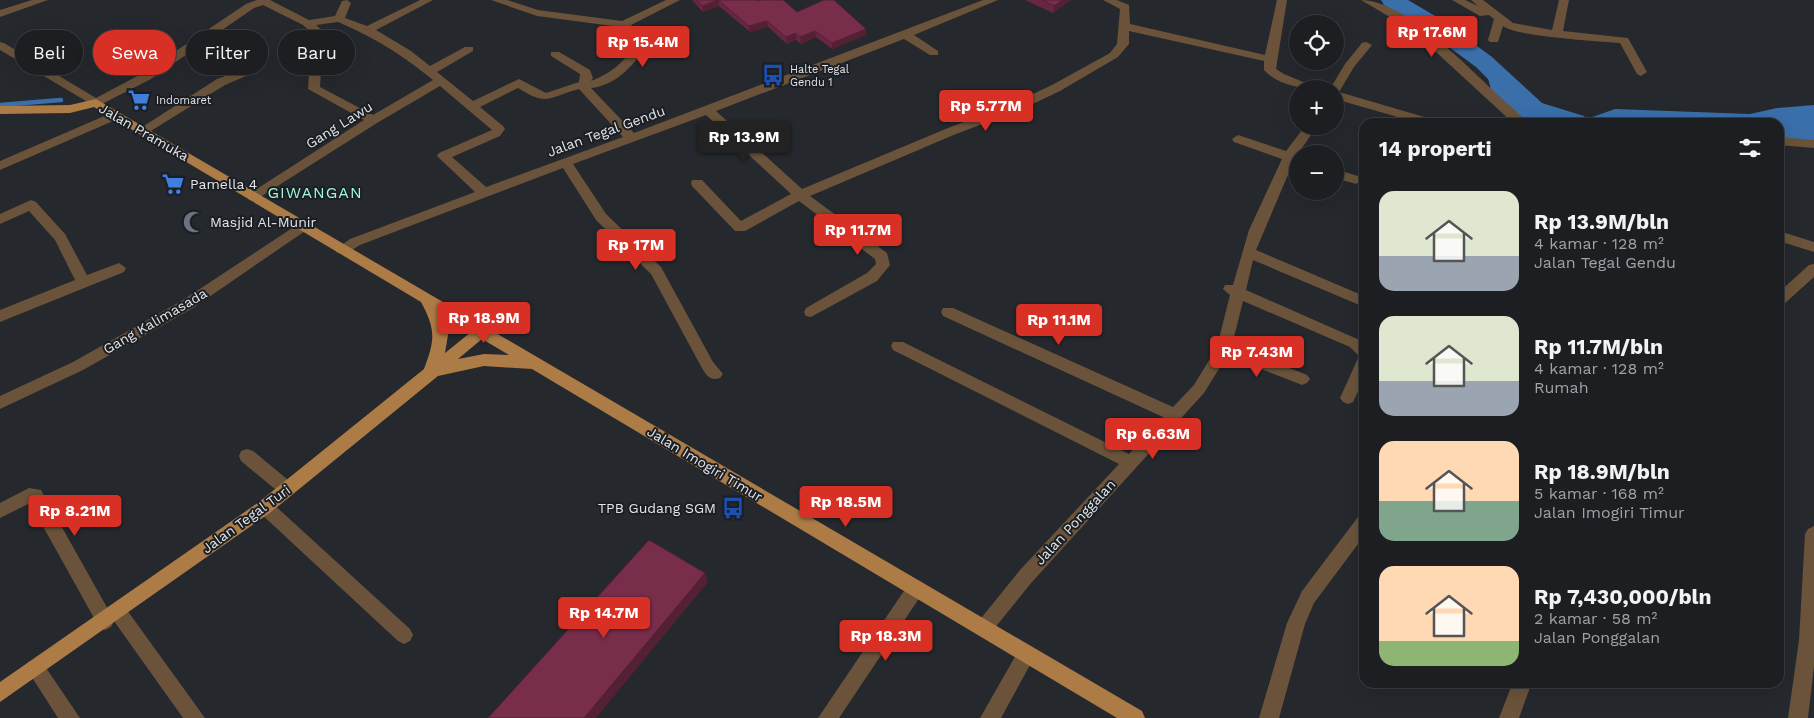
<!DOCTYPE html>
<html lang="id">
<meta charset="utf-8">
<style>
body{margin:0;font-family:"Work Sans",sans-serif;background:#25272a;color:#f1f3f6;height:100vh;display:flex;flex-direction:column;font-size:19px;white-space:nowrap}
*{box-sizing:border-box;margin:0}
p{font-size:16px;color:#a0a2a5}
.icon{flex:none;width:28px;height:28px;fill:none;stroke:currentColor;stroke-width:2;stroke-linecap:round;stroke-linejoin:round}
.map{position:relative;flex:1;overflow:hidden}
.side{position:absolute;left:1359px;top:118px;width:425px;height:570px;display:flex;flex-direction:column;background:#1c1e22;border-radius:15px;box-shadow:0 5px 20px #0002,0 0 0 1px #3a3c40}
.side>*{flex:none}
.guide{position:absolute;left:15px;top:30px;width:475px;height:45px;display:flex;gap:10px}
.fabs{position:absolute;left:1289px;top:15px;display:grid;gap:10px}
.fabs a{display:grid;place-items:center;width:55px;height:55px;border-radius:50%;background:#1c1e22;box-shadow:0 5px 20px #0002,0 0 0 1px #3a3c40;font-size:25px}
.price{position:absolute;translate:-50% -42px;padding:0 11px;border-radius:5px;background:#d93025;color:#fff;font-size:16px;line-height:32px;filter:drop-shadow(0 1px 2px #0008)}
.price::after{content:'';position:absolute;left:50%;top:30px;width:15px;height:11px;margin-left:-8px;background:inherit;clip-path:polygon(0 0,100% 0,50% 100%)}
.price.current{background:#222;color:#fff}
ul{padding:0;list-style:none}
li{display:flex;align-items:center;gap:15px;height:125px;padding:0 20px}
li span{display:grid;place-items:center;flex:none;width:140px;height:100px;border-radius:15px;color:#555}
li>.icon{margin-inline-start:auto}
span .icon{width:60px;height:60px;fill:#fffc;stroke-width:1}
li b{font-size:21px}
h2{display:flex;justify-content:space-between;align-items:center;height:60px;padding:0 20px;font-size:21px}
.tag{padding:0 18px;border-radius:22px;background:#1c1e22;box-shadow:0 5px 20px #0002,0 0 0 1px #3a3c40;font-size:18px;line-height:45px}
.tag.current{background:#d93025;color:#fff}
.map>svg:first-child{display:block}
</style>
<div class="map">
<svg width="1814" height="718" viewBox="0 0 1814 718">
<rect width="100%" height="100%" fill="#25282d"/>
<path fill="#3a6faa" d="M1484 62 1531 102 1567 118 1587 119 1615 109 1750 114 1777 108 1814 105V141L1779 139V122H1531L1503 106 1492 94Z"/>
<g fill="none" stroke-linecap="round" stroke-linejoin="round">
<path stroke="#3a6faa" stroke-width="4.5" d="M0 105 61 100"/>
<path fill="#3a6faa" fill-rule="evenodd" d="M1381 0H1408L1442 20 1492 57 1542 103 1584 116 1588 122H1549L1524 115 1476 67 1426 30 1384 5Z"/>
<path fill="#6a533a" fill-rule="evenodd" d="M32 0H48L0 17V10Z
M257 0H270L309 20 335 16 342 1 347 0 351 3 345 18 367 26 420 0H433L376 30 411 51 430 66 465 47H473V51L437 72 473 101 519 79 546 93 579 82 580 74 551 56V52H559L590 70 593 78 591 81C609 74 624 63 633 47L631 35 620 27 537 16 491 0H507L538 10 622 21 666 0H680L631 25 642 34 645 47C634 66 614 86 591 88L634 133 983 0H998L914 35 938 51V55H930L904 39 716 111 802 189 948 128 1014 103 1052 85 1110 53 1117 44 1120 9 1103 0H1117L1129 5 1130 24 1265 55 1277 0H1287L1276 69 1284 74 1320 89C1301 89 1277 85 1264 70V61L1129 31V44L1118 57 1060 91 1022 109 956 134 810 196 887 253 890 265 877 281 811 317 806 316 804 312 806 308 867 273 876 264 875 259 799 201 745 231H735L692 186 691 183 692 180H702L741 221 791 194 706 115 573 164 606 214 661 267 713 362 723 374 720 378C711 381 708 377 703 370L651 274 596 220 563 168 360 245 347 253H337L335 250 350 239 475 192 437 156 439 153 492 130 440 86 377 123 254 201 249 200 247 197 249 194 364 120 308 89 309 72 298 49 316 37 303 25 263 5 254 8 151 79 96 107 0 50V42L4 43 96 98 143 73 246 4ZM338 22C375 38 401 54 433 80L373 115 320 87 321 72 310 50 329 37 316 25ZM518 88C548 107 548 97 579 89L623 137 486 187 452 157 500 136 505 129 503 126 480 107Z
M1361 0C1404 0 1467 66 1498 95 1506 103 1520 113 1525 122H1512L1424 41 1405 26Z
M1452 0H1465L1478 6 1471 0H1483L1513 23 1552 30 1559 0H1569L1563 31 1628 38 1647 72 1641 76 1637 74 1620 43C1598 41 1517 37 1503 26L1498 42H1490L1488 40 1494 19 1489 15 1480 16Z
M1366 42 1372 45 1354 67 1339 92 1431 119 1433 122H1415L1335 99V89H1330L1345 64 1362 43Z
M242 70 246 72V76L225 85 146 134 142 135 136 131 217 79Z
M116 111 122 115 120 118 0 170V161Z
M1305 126H1317L1298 154V164L1293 163 1256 250 1364 296V307L1253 260 1246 290 1364 342V379L1353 402 1348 404 1343 402 1340 398 1359 356 1350 347 1243 301 1232 345 1307 375 1310 379 1307 383 1302 385 1297 383 1227 356 1204 393 1032 582 990 634 984 637 978 634 975 628 978 622 1020 570 1119 464 893 350 891 346 893 342H903L1129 454 1163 417 943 316 941 312 943 308H953L1173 407 1194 385 1217 347 1230 295 1223 289 1225 285H1233L1249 230 1282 159 1234 142 1232 139 1238 135 1286 151Z
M1779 137 1814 140V148L1779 145Z
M1335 169 1361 177 1362 180 1356 184 1335 178Z
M31 200 36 202 65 234 87 275 119 263 126 268 124 272 0 322V310L75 280 55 240 29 211 0 224V214Z
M303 221 308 223 310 226 308 229 193 308 83 370 0 409V396L73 362 183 300Z
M1779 231 1814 242V252L1779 241Z
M1814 264V277L1784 304 1779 305V292L1809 265Z
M247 449 253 451 293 484 295 489 293 494 287 496 281 494 241 461 239 456 241 451Z
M29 488 41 490 109 611 112 606 118 603 124 606 205 718H183L114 621 111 627 105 630 99 627 30 503 0 518V503Z
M265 500 271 502 410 629 413 635 410 641 404 644 398 641 259 512 257 507 259 502Z
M1364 515V536L1314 603 1305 624 1279 718H1259L1287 623 1302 591 1358 517Z
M1814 526V666L1808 718H1788L1799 640 1805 534 1808 529Z
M916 580 922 582 925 588 922 594 839 718H818L910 582Z
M1027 645 1034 648 1036 654 1001 718H980L1020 648Z
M35 659 42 662 80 718H58L26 668 28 662Z
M1513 682H1532L1519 718H1499Z"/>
<path fill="#ac7b46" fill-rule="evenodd" d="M96 99 1142 711 1145 718H1117L532 369 484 366 438 376 271 512 0 702V682L259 502 424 369C435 340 436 330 421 302L94 107 70 113 0 114V106L70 105ZM442 315 471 332 445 353 448 335ZM482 339 509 355 484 354 458 359Z"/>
</g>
<path fill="#672740" d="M692 0H757L758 1 797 12 866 35 832 49 816 37 801 44 796 40 787 44 768 27 750 32 719 6 703 12Z
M1025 0H1071L1053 13Z"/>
<path fill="#542034" d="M718 0 719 6 703 12 702 6Z
M1062 0H1071L1053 13 1054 6Z
M767 21 768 27 750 32 749 26Z
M866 29V35L832 49V43Z
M815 31 816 37 801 44 800 37Z
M796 33V40L787 44 786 37Z
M705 573 708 582 596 718H584Z"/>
<path fill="#782d4b" stroke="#542034" d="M697 0H757L758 1 761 0H783L797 12 824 0H834L866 29 832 43 815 31 800 37 796 33 786 37 767 21 749 26 718 0 702 6Z
M1042 0H1062L1054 6Z
M649 540 705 573 584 718H488Z"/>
<defs>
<g id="bus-bare" transform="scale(1.725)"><path d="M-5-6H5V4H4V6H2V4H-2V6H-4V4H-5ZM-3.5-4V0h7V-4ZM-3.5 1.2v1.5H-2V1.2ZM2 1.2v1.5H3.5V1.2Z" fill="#1a4fb4" stroke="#1b1f24" stroke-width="2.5" paint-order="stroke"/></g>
<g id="supermarket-bare" transform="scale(1.725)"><path d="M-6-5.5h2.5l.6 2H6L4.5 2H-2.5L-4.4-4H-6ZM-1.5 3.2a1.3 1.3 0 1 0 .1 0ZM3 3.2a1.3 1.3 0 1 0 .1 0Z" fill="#3f7fe0" stroke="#1b1f24" stroke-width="2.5" paint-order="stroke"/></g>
<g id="mosque-bare" transform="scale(1.725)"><path d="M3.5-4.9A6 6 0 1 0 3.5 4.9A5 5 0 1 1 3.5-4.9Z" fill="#6b7280" stroke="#1b1f24" stroke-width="2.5" paint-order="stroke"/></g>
</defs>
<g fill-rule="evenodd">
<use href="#bus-bare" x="773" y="75"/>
<use href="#supermarket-bare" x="139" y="100"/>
<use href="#supermarket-bare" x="173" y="184"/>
<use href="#mosque-bare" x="194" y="222"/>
<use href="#bus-bare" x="733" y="508"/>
</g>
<g text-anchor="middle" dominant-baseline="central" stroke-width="4" stroke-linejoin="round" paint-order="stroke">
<g font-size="11" fill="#e2e5e8" stroke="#1b1f24" text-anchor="start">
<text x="790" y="69">Halte Tegal<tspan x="790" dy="13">Gendu 1</tspan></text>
<text x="156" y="100">Indomaret</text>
</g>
<g font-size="14" fill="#e2e5e8" stroke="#1b1f24">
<text transform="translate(339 125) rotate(-32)">Gang Lawu</text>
<text transform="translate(606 131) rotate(-20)">Jalan Tegal Gendu</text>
<text transform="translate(144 132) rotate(30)">Jalan Pramuka</text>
<text transform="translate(155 321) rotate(-30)">Gang Kalimasada</text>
<text transform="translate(705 464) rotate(31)">Jalan Imogiri Timur</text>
<text transform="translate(246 519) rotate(-36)">Jalan Tegal Turi</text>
<text transform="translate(1075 522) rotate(-47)">Jalan Ponggalan</text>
</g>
<g font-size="14" fill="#e2e5e8" stroke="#1b1f24" text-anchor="start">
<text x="190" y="184">Pamella 4</text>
<text x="210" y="222">Masjid Al-Munir</text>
<text x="716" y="508" text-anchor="end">TPB Gudang SGM</text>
</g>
<g font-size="16" letter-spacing="1" fill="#9efad8" stroke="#1b1f24">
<text x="315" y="192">GIWANGAN</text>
</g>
</g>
</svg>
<div class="fabs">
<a><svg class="icon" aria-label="locate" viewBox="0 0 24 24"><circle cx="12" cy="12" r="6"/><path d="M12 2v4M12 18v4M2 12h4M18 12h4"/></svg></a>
<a>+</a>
<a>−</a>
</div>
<b class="price" style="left:1432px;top:58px">Rp 17.6M</b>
<b class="price" style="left:643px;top:68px">Rp 15.4M</b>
<b class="price" style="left:986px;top:132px">Rp 5.77M</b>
<b class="price current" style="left:744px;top:163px">Rp 13.9M</b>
<b class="price" style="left:858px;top:256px">Rp 11.7M</b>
<b class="price" style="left:636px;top:271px">Rp 17M</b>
<b class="price" style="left:484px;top:344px">Rp 18.9M</b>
<b class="price" style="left:1059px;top:346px">Rp 11.1M</b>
<b class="price" style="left:1257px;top:378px">Rp 7.43M</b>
<b class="price" style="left:1153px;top:460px">Rp 6.63M</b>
<b class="price" style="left:846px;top:528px">Rp 18.5M</b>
<b class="price" style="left:75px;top:537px">Rp 8.21M</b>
<b class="price" style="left:604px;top:639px">Rp 14.7M</b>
<b class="price" style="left:886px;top:662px">Rp 18.3M</b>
<div class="guide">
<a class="tag">Beli</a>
<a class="tag current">Sewa</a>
<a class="tag">Filter</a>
<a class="tag">Baru</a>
</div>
<section class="side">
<h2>14 properti<svg class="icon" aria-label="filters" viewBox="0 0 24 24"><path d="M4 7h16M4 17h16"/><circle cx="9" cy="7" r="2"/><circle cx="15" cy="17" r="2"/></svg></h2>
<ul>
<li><span style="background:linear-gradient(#dfe7d0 65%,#9aa5b1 0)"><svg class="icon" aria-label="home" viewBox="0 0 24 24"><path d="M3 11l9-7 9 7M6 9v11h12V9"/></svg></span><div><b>Rp 13.9M/bln</b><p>4 kamar · 128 m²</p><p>Jalan Tegal Gendu</p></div></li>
<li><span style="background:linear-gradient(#dfe7d0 65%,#9aa5b1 0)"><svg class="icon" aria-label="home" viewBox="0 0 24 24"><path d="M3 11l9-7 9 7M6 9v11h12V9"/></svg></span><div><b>Rp 11.7M/bln</b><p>4 kamar · 128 m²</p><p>Rumah</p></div></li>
<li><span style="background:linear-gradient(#ffd9b3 60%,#7fa58c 0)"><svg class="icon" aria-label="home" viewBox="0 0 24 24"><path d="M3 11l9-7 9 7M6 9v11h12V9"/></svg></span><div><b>Rp 18.9M/bln</b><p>5 kamar · 168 m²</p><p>Jalan Imogiri Timur</p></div></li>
<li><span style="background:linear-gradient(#ffd9b3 75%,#8fb573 0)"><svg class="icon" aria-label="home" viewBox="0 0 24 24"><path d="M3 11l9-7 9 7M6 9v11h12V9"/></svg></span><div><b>Rp 7,430,000/bln</b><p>2 kamar · 58 m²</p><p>Jalan Ponggalan</p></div></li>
</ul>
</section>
</div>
